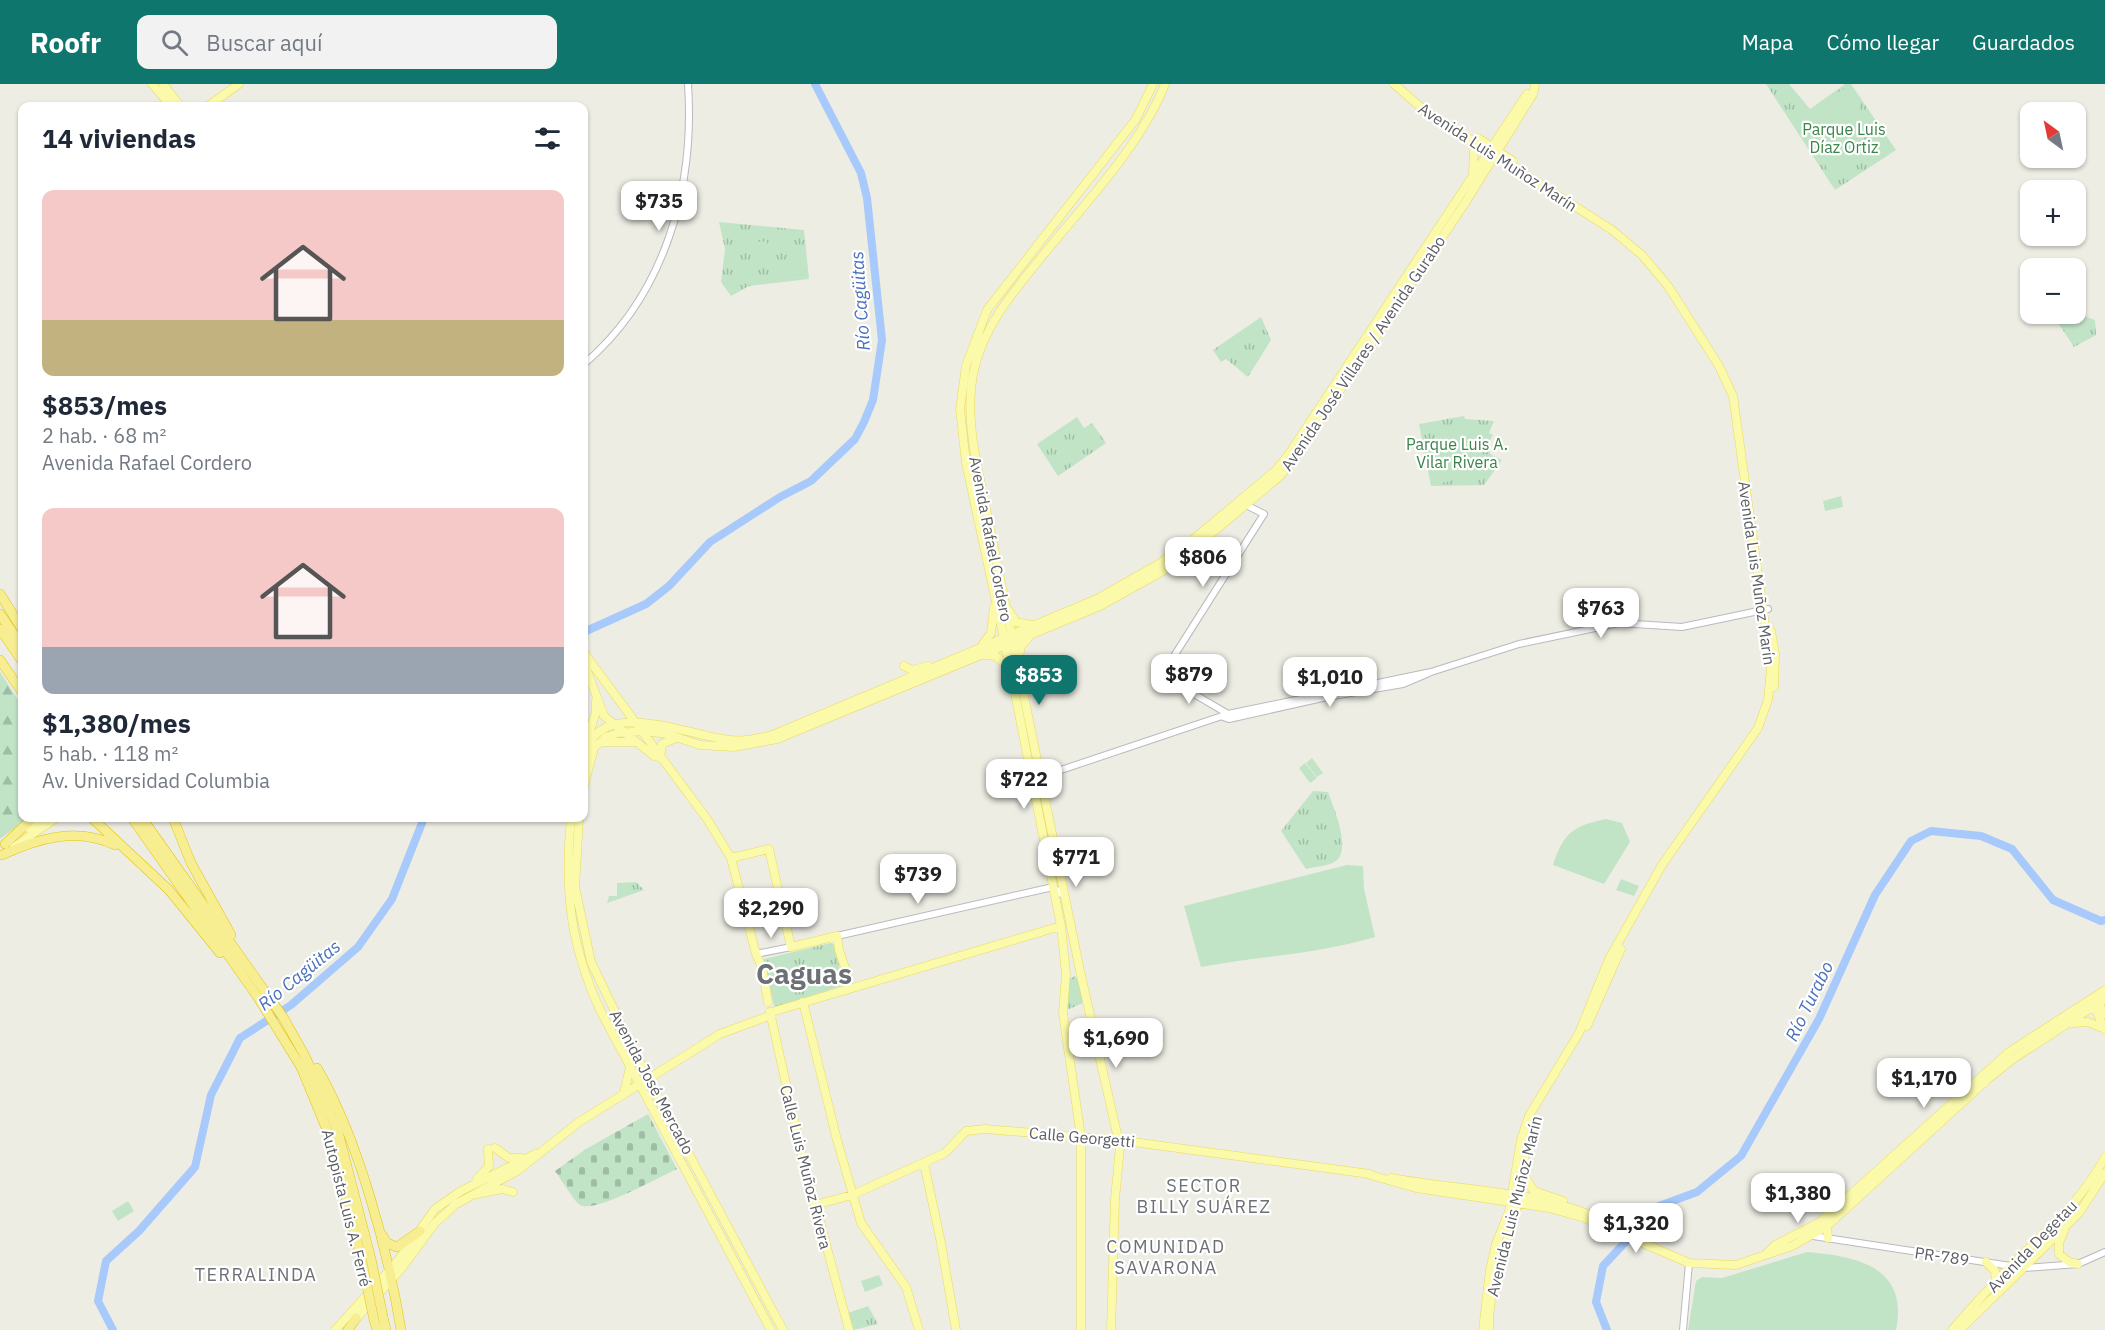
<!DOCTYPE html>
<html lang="es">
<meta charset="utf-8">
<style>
body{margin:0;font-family:"IBM Plex Sans",sans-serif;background:#f2f2f3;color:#1f2937;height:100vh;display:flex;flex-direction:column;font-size:22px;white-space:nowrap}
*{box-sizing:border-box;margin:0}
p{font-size:20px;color:#747a83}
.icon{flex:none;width:33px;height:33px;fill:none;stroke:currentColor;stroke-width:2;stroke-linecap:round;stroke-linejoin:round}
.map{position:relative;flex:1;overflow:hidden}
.sheet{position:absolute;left:18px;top:18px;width:570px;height:720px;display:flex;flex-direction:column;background:#fff;border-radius:12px;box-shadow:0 2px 4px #0004}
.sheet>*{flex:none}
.needle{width:39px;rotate:327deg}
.tools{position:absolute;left:2020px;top:18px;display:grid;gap:12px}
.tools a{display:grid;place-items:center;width:66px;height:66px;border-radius:12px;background:#fff;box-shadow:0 2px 4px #0004;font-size:30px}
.price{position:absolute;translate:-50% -51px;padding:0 14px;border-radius:12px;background:#fff;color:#222;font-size:20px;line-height:39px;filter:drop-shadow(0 2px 3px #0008)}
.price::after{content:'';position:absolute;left:50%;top:36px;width:18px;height:14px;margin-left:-9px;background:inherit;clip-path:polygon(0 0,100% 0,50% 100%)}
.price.current{background:#0f766e;color:#fff}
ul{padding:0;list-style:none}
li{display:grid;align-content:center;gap:12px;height:318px;padding:0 24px}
li span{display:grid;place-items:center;height:186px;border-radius:12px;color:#555}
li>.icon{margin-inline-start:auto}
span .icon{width:108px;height:108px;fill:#fffc;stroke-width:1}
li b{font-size:26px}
h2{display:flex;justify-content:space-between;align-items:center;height:72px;padding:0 24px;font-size:26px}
header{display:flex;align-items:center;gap:36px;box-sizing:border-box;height:84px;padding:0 30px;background:#0f766e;color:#fff}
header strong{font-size:28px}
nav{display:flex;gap:33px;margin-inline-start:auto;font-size:21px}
.search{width:420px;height:54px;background:#f2f2f3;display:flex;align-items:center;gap:15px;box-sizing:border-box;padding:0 21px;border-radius:12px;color:#747a83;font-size:22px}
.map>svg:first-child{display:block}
</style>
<header>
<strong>Roofr</strong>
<div class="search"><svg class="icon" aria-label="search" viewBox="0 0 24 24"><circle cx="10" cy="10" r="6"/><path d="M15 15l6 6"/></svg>Buscar aquí</div>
<nav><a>Mapa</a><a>Cómo llegar</a><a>Guardados</a></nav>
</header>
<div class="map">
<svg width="2105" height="1246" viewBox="0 0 2105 1246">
<defs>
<pattern id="grass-tufts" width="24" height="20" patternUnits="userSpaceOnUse" patternTransform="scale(1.5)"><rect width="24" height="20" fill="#c1e4c7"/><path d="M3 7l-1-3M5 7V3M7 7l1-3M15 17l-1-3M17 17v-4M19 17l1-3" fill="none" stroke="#a0bca5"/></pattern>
<pattern id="forest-firs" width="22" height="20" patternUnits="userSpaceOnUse" patternTransform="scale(1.5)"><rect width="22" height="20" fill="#c1e4c7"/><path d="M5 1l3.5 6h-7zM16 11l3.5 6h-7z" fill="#a0bca5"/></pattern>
<pattern id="cemetery-stones" width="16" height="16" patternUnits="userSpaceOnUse" patternTransform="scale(1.5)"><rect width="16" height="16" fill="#c1e4c7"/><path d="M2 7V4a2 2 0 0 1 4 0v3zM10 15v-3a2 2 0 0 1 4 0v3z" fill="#a0bca5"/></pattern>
</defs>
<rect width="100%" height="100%" fill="#edede4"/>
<path fill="url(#grass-tufts)" d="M1766 0H1789L1810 25 1845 0H1851L1896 66 1835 106Z
M719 138 804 146 809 195 749 202 731 212 721 198 725 165Z
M2076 229 2095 236 2096 251 2074 263 2052 230Z
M1261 233 1271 256 1248 293 1226 275 1221 278 1213 266Z
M1464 332 1465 335 1494 337 1489 349 1493 351 1489 358 1490 370 1502 376 1484 401 1431 402 1419 340Z
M1077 333 1084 344 1092 339 1106 359 1058 392 1037 360Z
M1313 707 1328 708C1333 723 1351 762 1337 776 1331 782 1314 783 1306 785L1281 747Z
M636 798 644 806 607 819 609 812H617V799Z
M831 859 834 861 844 901 777 923 774 922 764 875Z
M1075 892 1079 897 1083 919 1069 925 1067 923 1068 896Z
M868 1222 878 1240 853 1246 848 1229Z"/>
<path fill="url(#forest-firs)" d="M0 588 22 622V734H28L0 755Z
M821 870 827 874 826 879 813 883 806 881 807 873Z
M809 896a7 7 0 1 1 14 0a7 7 0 1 1-14 0Z
M796 895 802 898 803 906 780 912 777 901Z"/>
<path fill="url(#cemetery-stones)" d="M648 1030 677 1085C661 1092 594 1130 580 1121 574 1117 561 1095 555 1087L586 1065Z"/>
<path fill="#c1e4c7" d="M1848 2C1872 41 1871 64 1834 94L1800 44 1803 32Z
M1879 51 1889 67 1881 72 1870 56Z
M767 157 769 175 759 177 757 158Z
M802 167 805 190 793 191 791 168Z
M2078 233 2088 249 2080 255 2070 238Z
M1090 342 1102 358 1093 365 1081 349Z
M1489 342C1489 371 1471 395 1441 399L1436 346 1439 343Z
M1485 376 1493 382 1482 397 1474 392Z
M1841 412 1843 423 1825 427 1823 417Z
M1312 674 1323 689 1317 693 1306 679Z
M1305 679 1317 694 1310 699 1299 684Z
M1606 735 1622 739 1630 758 1604 800 1553 781C1564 748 1573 742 1606 735Z
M1347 781 1363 782 1364 805 1375 853C1319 870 1259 872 1201 883L1184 822Z
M1621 795 1639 802 1634 812 1616 806Z
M128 1117 134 1127 118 1137 112 1127Z
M1807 1168C1857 1172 1909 1183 1896 1246H1688L1696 1197 1702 1193 1722 1194Z
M879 1191 883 1201 865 1208 861 1197Z"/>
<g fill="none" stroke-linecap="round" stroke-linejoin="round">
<path stroke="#a7c9fb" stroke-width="8" d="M584 548 646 520 669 502 710 458 780 413 811 397 855 355 864 338 873 316 882 256 867 114 861 89 815 0
M113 1246 98 1217 106 1177 139 1147 195 1083 211 1011 240 954 291 921 358 863 392 815 424 734
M1607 1246 1596 1218 1603 1182 1659 1122 1697 1108 1741 1072 1819 935 1875 811 1911 757 1931 747 1981 752 2012 765 2053 816 2101 837 2105 836"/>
<g stroke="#b9babf" stroke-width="8">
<path id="minor" d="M584 280C665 211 695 104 688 0
M1228 630 1162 591 1264 430 1246 421
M1223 633 1229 635 1327 613 1403 600 1429 589
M1031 696 1228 630 1431 588 1519 560 1619 539 1682 543 1768 525
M837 852 1053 803 1064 812
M756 870 791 863
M1813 1152 2024 1184 2078 1180 2105 1168
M1683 1246 1689 1179"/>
</g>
<g stroke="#ead960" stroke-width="9">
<path id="major" d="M152 0 171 22
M163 0 180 22
M1394 0 1424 26 1612 146 1642 171 1668 202 1719 282 1733 312 1771 584 1768 616 1758 644 1662 781 1609 875 1579 949 1529 1032 1521 1056 1509 1128 1496 1160 1490 1186 1483 1246
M208 22 239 0
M1478 54 1513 77
M1470 55 1474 67 1473 89
M1007 524 1016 538 1032 541
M1771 547 1775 570 1774 603
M983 560 991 549 994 524
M584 569 707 735 731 774 756 870 762 883 768 918
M983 571 996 572 1008 583
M1018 578 1021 562 1030 552
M584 579 604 632 654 672
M904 582 912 586 928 582
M586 658 596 628V617
M603 658H635
M584 670C602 611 688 652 729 656 745 658 760 654 775 650L1097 515 1157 481 1189 459 1275 387 1289 370 1527 10
M660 674 662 660 676 654
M584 701 594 664 606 653 618 649 644 647 667 650 700 661 734 663 777 655 1100 522 1161 488 1193 465 1280 392 1295 374 1465 119 1533 10 1535 1
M571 734C564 806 570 861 601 928L771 1246
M579 734 575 803 591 878 637 973 783 1246
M28 744 42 734
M14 763 56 734
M731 774 769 765 791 863 837 852 839 866 849 895
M803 918 837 1056 861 1139 906 1203 919 1246
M2097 918 2094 922 2105 946
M2095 920H2098L2105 930
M770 928 801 1067 849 1246
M2072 939 2088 938 2105 945
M1587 942 1621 865
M624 1009 630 983
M495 1064 509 1074H522
M924 1079 941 1159 956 1246
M1367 1090 1416 1104 1549 1124 1585 1134 1689 1179 1736 1181 1792 1162 1827 1142 1988 995 2013 975 2105 915
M1523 1090 1534 1107 1563 1117
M1391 1094C1462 1107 1541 1106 1607 1138
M477 1095 489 1082 488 1065
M477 1110 502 1105 513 1108
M815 1121 852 1111 945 1069 966 1047 985 1045 1118 1056 1370 1090
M1827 1142 1828 1154
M2064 1147 2059 1159V1170L2069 1178 2078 1180
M1766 1170 1775 1161 1820 1138 2009 968 2105 906
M1986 1178 1995 1187 1996 1199
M354 1237 401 1185 435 1139 456 1120 517 1087 579 1038 720 950 766 933 775 927 1061 842
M335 1246 396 1179 435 1125 461 1107 535 1070
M1081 1246V1053L1063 929 1066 890 1061 842 1005 559 966 379 960 325 966 282 987 226 1136 35 1153 0
M1111 1246 1115 1115 1120 1063 1080 887 977 381C971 350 967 318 974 286 983 245 1009 213 1035 181 1078 127 1140 64 1165 0
M1489 1246C1488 1195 1508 1163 1518 1117 1524 1090 1523 1061 1533 1035
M1952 1246C1971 1224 1991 1202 2012 1181 2048 1144 2080 1120 2105 1073
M1960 1246 2079 1129 2105 1089"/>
</g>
<g stroke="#e5c30c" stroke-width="10">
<path id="highway" d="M0 510 22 545
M0 530 22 562
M0 545 22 577
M0 576 22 608
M92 734 169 806 220 869
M132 734 259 915 301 983 332 1058 362 1178
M142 734 283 933 305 972 338 1048 371 1175
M173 734 191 779 231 851
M5 760 33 734
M2 771C39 754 77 743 115 761
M317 984C358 1054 388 1166 401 1246
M382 1151 387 1159 397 1163 420 1147
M383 1233 386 1246
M374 1236 377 1246
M348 1246 356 1234"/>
</g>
<use href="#minor" stroke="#fff" stroke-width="6"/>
<use href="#major" stroke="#fbfaab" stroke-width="8"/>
<use href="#highway" stroke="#f7ed91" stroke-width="9"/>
<g stroke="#e5c30c" stroke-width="10" stroke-linecap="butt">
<path id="highway-bridge" d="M371 1175 383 1233
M362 1178 374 1236"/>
</g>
<use href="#highway-bridge" stroke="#f7ed91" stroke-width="9"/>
</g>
<g text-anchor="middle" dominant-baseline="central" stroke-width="4.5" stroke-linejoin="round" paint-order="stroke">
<g font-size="16" fill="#3a8449" stroke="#fff">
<text x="1844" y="45">Parque Luis<tspan x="1844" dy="18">Díaz Ortiz</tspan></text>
<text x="1457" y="360">Parque Luis A.<tspan x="1457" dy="18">Vilar Rivera</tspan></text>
</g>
<g font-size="16" fill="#5c5e63" stroke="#fff">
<text transform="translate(1498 73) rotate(33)">Avenida Luis Muñoz Marín</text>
<text transform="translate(1363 269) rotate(-56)">Avenida José Villares / Avenida Gurabo</text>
<text transform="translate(991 455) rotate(79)">Avenida Rafael Cordero</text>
<text transform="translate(1757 489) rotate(82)">Avenida Luis Muñoz Marín</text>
<text transform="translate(652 998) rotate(62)">Avenida José Mercado</text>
<text transform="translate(1082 1053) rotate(5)">Calle Georgetti</text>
<text transform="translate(806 1083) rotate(76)">Calle Luis Muñoz Rivera</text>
<text transform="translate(1514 1122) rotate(-76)">Avenida Luis Muñoz Marín</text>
<text transform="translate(347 1124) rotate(76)">Autopista Luis A. Ferré</text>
<text transform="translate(2032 1162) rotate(-46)">Avenida Degetau</text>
<text transform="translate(1942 1172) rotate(8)">PR-789</text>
</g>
<g font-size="18" font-style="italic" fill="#4a70bd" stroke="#fff">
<text transform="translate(860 217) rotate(-94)">Río Cagüitas</text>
<text transform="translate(299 891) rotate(-39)">Río Cagüitas</text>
<text transform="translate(1809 917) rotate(-64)">Río Turabo</text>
</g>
<g font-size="18" letter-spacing="1.5" fill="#6d7075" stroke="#fff">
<text x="1204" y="1101">SECTOR<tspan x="1204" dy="21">BILLY SUÁREZ</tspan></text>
<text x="1166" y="1162">COMUNIDAD<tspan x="1166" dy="21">SAVARONA</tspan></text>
<text x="256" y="1190">TERRALINDA</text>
</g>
<g font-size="28" font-weight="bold" fill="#6d7075" stroke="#fff">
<text x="804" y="889">Caguas</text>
</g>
</g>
</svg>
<div class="tools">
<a><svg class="needle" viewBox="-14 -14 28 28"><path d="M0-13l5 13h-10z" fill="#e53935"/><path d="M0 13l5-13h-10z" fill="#747a83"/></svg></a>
<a>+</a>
<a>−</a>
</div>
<b class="price" style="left:659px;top:148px">$735</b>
<b class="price" style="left:1203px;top:504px">$806</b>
<b class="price" style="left:1601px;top:555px">$763</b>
<b class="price" style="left:1189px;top:621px">$879</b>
<b class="price current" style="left:1039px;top:622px">$853</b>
<b class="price" style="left:1330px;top:624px">$1,010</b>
<b class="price" style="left:1024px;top:726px">$722</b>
<b class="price" style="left:1076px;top:804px">$771</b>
<b class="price" style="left:918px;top:821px">$739</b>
<b class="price" style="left:771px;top:855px">$2,290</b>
<b class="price" style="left:1116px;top:985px">$1,690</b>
<b class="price" style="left:1924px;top:1025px">$1,170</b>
<b class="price" style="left:1798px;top:1140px">$1,380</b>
<b class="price" style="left:1636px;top:1170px">$1,320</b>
<section class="sheet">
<h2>14 viviendas<svg class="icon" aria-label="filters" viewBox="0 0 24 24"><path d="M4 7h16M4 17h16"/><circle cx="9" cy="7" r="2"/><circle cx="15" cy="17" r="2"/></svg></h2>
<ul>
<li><span style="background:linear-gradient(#f6c9c9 70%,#c2b280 0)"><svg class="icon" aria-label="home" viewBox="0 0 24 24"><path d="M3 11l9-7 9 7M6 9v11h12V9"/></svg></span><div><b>$853/mes</b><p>2 hab. · 68 m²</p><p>Avenida Rafael Cordero</p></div></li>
<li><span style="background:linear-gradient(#f6c9c9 75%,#9aa5b1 0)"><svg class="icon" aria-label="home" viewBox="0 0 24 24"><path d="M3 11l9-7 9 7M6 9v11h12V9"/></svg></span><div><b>$1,380/mes</b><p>5 hab. · 118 m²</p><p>Av. Universidad Columbia</p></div></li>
</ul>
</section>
</div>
